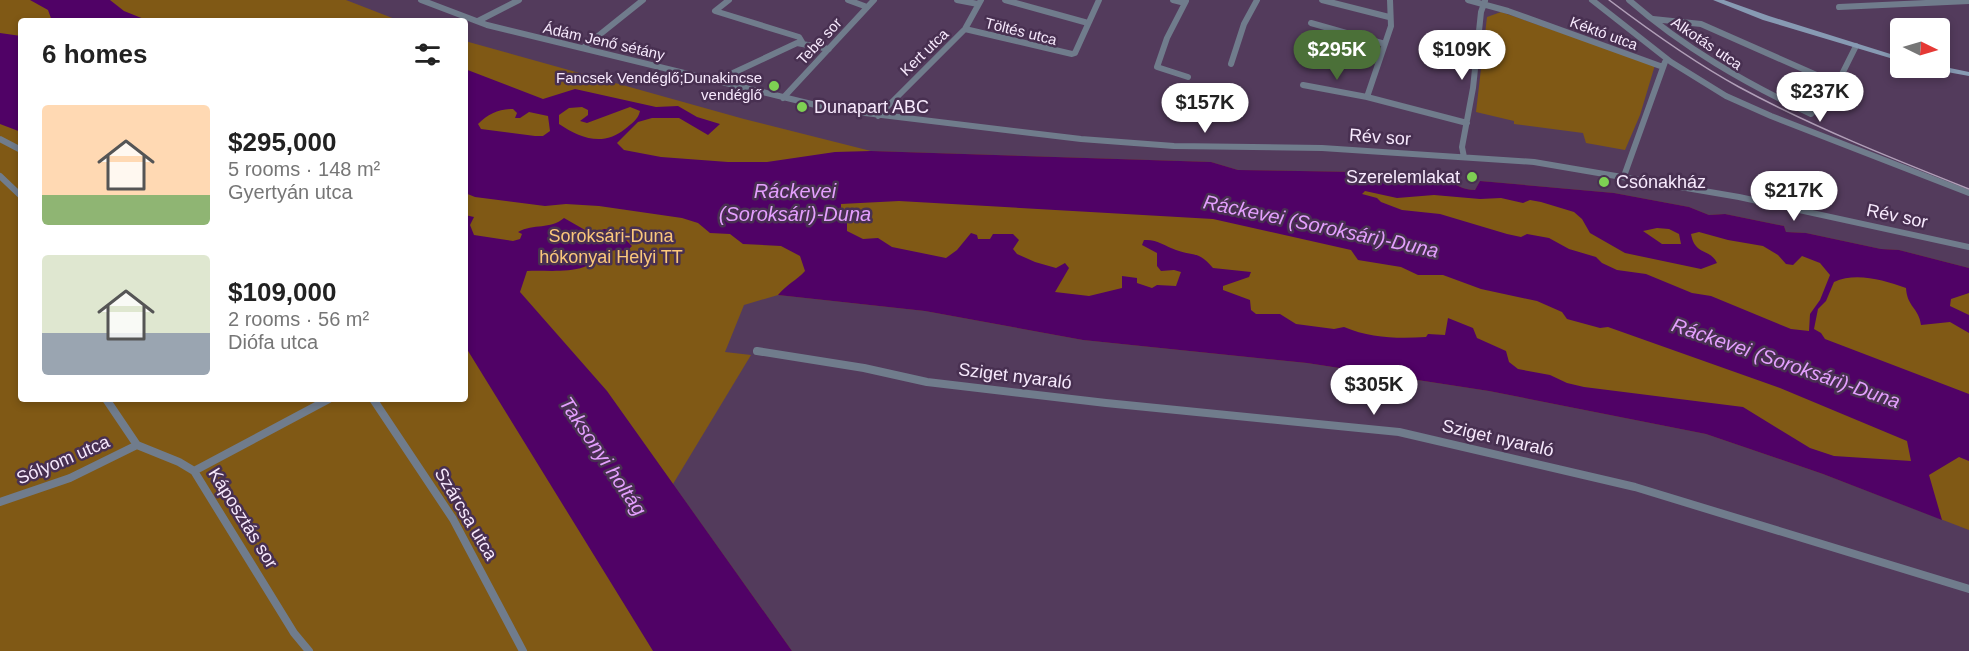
<!DOCTYPE html>
<meta charset="utf-8">
<style>
body{margin:0;font-family:Arial,sans-serif;background:#f6f6f6;color:#222;height:100vh;display:flex;flex-direction:column;font-size:22px;white-space:nowrap}
*{box-sizing:border-box;margin:0}
p{font-size:20px;color:#767676}
.icon{flex:none;width:33px;height:33px;fill:none;stroke:currentColor;stroke-width:2;stroke-linecap:round;stroke-linejoin:round}
.map{position:relative;flex:1;overflow:hidden}
.drawer{position:absolute;left:18px;top:18px;width:450px;height:384px;display:flex;flex-direction:column;background:#fff;border-radius:6px;box-shadow:0 3px 9px #0003}
.drawer>*{flex:none}
.needle{width:39px;rotate:95deg}
.buttons{position:absolute;left:1890px;top:18px;display:grid;gap:12px}
.buttons a{display:grid;place-items:center;width:60px;height:60px;border-radius:6px;background:#fff;box-shadow:0 3px 9px #0003;font-size:30px}
.price{position:absolute;translate:-50% -51px;padding:0 14px;border-radius:21px;background:#fff;color:#222;font-size:20px;line-height:39px;filter:drop-shadow(0 2px 3px #0008)}
.price::after{content:'';position:absolute;left:50%;top:36px;width:18px;height:14px;margin-left:-9px;background:inherit;clip-path:polygon(0 0,100% 0,50% 100%)}
.price.active{background:#4b7038;color:#fff}
ul{padding:0;list-style:none}
li{display:flex;align-items:center;gap:18px;height:150px;padding:0 24px}
li span{display:grid;place-items:center;flex:none;width:168px;height:120px;border-radius:6px;color:#555}
li>.icon{margin-inline-start:auto}
span .icon{width:72px;height:72px;fill:#fffc;stroke-width:1}
li b{font-size:26px}
h2{display:flex;justify-content:space-between;align-items:center;height:72px;padding:0 24px;font-size:26px}
.map>svg:first-child{display:block}
</style>
<div class="map">
<svg width="1969" height="651" viewBox="0 0 1969 651">
<rect width="100%" height="100%" fill="#533b5c"/>
<path fill="#805915" d="M0 0H346L400 21H21V399H465V41L744 119 871 151 1211 162 1238 170 1357 172 1446 177C1455 185 1463 190 1475 190L1480 181 1614 193 1689 207 1709 215 1725 214 1784 226 1786 232 1806 233 1881 249 1899 250 1969 268V530L1823 474 1706 434 1489 391 1307 363 1083 340 925 311 778 295 744 305 725 352 751 355 673 484 792 651H0Z
M1501 12 1655 65 1640 115 1625 150 1586 143 1583 133 1514 124V121L1476 112 1487 17Z"/>
<path fill="#500266" fill-rule="evenodd" d="M30 0H110L124 11 149 21H52L48 10Z
M0 33 21 36V132L0 124Z
M465 69 543 99 575 89 656 107 678 106 697 117 720 124 708 135 679 118H652L638 122 617 143 624 150 661 157 728 162H767L835 152 871 151 1211 162 1238 170 1357 172 1446 177C1455 185 1463 190 1475 190L1480 181 1614 193 1689 207 1709 215 1725 214 1784 226 1786 232 1806 233 1881 249 1899 250 1969 268V293L1951 299 1950 306 1969 315V333L1950 322 1921 325C1919 308 1907 307 1906 288 1883 280 1856 272 1834 282L1826 301 1818 309 1814 329 1821 333 1825 339 1969 394V461L1959 457 1929 475 1942 520 1823 474 1706 434 1489 391 1307 363 1083 340 925 311 778 295C787 284 797 280 805 271L800 256 781 246 743 244 730 234 710 233 698 223 682 218 599 206 566 204 545 206 475 197 465 193ZM582 107 588 110V115L580 121 587 123 630 107 640 111C638 120 631 124 625 129 603 147 580 138 559 124V115L569 108ZM513 109 517 113 515 118H520L529 112 548 116 550 131 543 136H535L481 129 478 124C488 114 499 109 513 109ZM1365 191 1397 198 1434 195 1480 199 1501 198 1523 203 1530 200 1541 202 1574 212 1582 219 1590 233 1625 253 1701 269 1717 263C1710 248 1695 256 1691 234L1699 232 1728 240 1763 246 1778 255 1786 264 1793 265 1802 256 1820 263 1830 275 1820 300 1810 314 1809 331 1791 329 1711 296 1692 293 1646 274 1617 270 1602 263 1596 257 1569 249 1549 238 1527 234 1521 237 1507 234 1440 214 1402 210 1381 202 1377 198 1362 194ZM899 201 1213 219 1351 250 1358 260 1401 267 1418 275H1443L1481 289 1537 301 1562 312 1567 319 1600 328 1608 327 1780 388 1907 441 1911 461 1834 456 1810 448 1743 407 1584 387 1567 383 1550 375 1518 369 1509 362 1506 351 1477 338 1473 328 1448 318 1445 335 1428 334 1426 337C1398 339 1370 338 1344 327L1334 329 1296 324 1280 314H1256L1251 310 1250 300 1223 290V286L1249 277 1251 272 1213 268C1198 250 1194 257 1176 250 1165 246 1157 239 1144 240L1142 245 1157 253V266L1161 271 1174 270 1181 272 1176 286 1157 285 1152 288 1137 283V278L1122 276V288L1089 296 1055 292 1069 268 1065 263 1056 268 1035 262 1017 254 1013 249 1019 240 1013 234H993L990 239H978L977 235 971 233 957 250 946 258 892 247 878 238 863 239 847 231V216L841 214V204ZM1657 228 1669 229 1679 234 1681 244H1662L1643 231Z
M465 215 474 217 470 225 474 235 513 241 520 239 522 234 518 232C534 223 550 230 564 218L592 234 604 229 621 231 622 236 632 246 627 251C599 247 604 260 584 267 566 273 545 270 527 271L520 292 607 391 792 651H653L465 346Z"/>
<g fill="none" stroke-linecap="round" stroke-linejoin="round">
<path stroke="#707c8c" stroke-width="6" d="M421 0 487 25 832 109 1081 139 1174 146 1322 148 1534 162 1739 197 1969 247
M729 0 715 11 799 37 802 42
M848 0 867 7
M957 0 978 4
M1005 0 1088 23
M1173 0 1185 3 1186 1
M1322 0 1389 17
M1390 0 1391 26 1367 97 1467 123
M1468 0 1508 11 1663 67
M1592 0 1671 62 1726 96 1771 116 1969 193
M1629 0C1684 48 1745 83 1811 114L1837 84 1856 46
M1185 3 1167 38 1157 67 1188 77
M1839 7 1969 1
M1653 19 1701 24 1837 84
M478 21 519 0
M1311 23 1385 44
M965 29 1072 54 1075 53 1099 0
M583 48 643 0
M1231 64 1244 24 1257 0
M718 80 797 43 829 49
M1303 85 1367 97
M783 98 874 0
M878 116 965 29 981 0
M0 139 21 150
M1464 157 1462 147 1473 88 1481 12 1485 1
M0 176 21 196
M1624 176 1665 62"/>
<path stroke="#707c8c" stroke-width="8" d="M757 351 864 368 927 382 1106 403 1399 432 1635 487 1969 589
M106 399 137 445 179 462 194 471 294 633 309 651
M373 399 453 519 523 651
M194 471 329 399
M0 502 70 478 137 445"/>
<path fill="#879ab3" fill-rule="evenodd" d="M1713 0H1724L1769 16 1900 57V61L1763 20Z
M1940 66 1969 72V76L1936 70 1935 68H1940Z"/>
<path stroke="#b19fb8" stroke-width="1.5" d="M1609 0C1650 31 1693 62 1739 87 1813 127 1891 158 1969 189"/>
</g>
<g fill="#7ed053" stroke="#483051" stroke-width="2">
<circle cx="774" cy="86" r="6"/>
<circle cx="802" cy="107" r="6"/>
<circle cx="1472" cy="177" r="6"/>
<circle cx="1604" cy="182" r="6"/>
</g>
<g text-anchor="middle" dominant-baseline="central" stroke-width="5" stroke-linejoin="round" paint-order="stroke">
<g font-size="15" fill="#f7e9fd" stroke="#483051">
<text transform="translate(1021 31) rotate(14)">Töltés utca</text>
<text transform="translate(1604 33) rotate(20)">Kéktó utca</text>
<text transform="translate(604 41) rotate(13)">Ádám Jenő sétány</text>
<text transform="translate(819 41) rotate(-47)">Tebe sor</text>
<text transform="translate(1707 43) rotate(34)">Alkotás utca</text>
<text transform="translate(924 52) rotate(-44)">Kert utca</text>
</g>
<g font-size="15" fill="#f7e9fd" stroke="#483051" text-anchor="end">
<text x="762" y="77">Fancsek Vendéglő;Dunakincse<tspan x="762" dy="17">vendéglő</tspan></text>
</g>
<g font-size="18" fill="#f7e9fd" stroke="#483051" text-anchor="start">
<text x="814" y="107">Dunapart ABC</text>
<text x="1460" y="177" text-anchor="end">Szerelemlakat</text>
<text x="1616" y="182">Csónakház</text>
</g>
<g font-size="18" fill="#f7e9fd" stroke="#483051">
<text transform="translate(1380 137) rotate(4)">Rév sor</text>
<text transform="translate(1897 216) rotate(12)">Rév sor</text>
<text transform="translate(1015 376) rotate(7)">Sziget nyaraló</text>
<text transform="translate(1498 438) rotate(13)">Sziget nyaraló</text>
<text transform="translate(63 460) rotate(-23)">Sólyom utca</text>
<text transform="translate(466 514) rotate(59)">Szárcsa utca</text>
<text transform="translate(243 518) rotate(58)">Káposztás sor</text>
</g>
<g font-size="18" fill="#fbc87b" stroke="#483051">
<text x="611" y="236">Soroksári-Duna<tspan x="611" dy="21">hókonyai Helyi TT</tspan></text>
</g>
<g font-size="20" font-style="italic" fill="#e49ffe" stroke="#483051">
<text x="795" y="191">Ráckevei<tspan x="795" dy="23">(Soroksári)-Duna</tspan></text>
<text transform="translate(1321 226) rotate(12)">Ráckevei (Soroksári)-Duna</text>
<text transform="translate(1786 363) rotate(19)">Ráckevei (Soroksári)-Duna</text>
<text transform="translate(603 456) rotate(56)">Taksonyi holtág</text>
</g>
</g>
</svg>
<div class="buttons">
<a><svg class="needle" viewBox="-14 -14 28 28"><path d="M0-13l5 13h-10z" fill="#e53935"/><path d="M0 13l5-13h-10z" fill="#767676"/></svg></a>
</div>
<b class="price active" style="left:1337px;top:81px">$295K</b>
<b class="price" style="left:1462px;top:81px">$109K</b>
<b class="price" style="left:1820px;top:123px">$237K</b>
<b class="price" style="left:1205px;top:134px">$157K</b>
<b class="price" style="left:1794px;top:222px">$217K</b>
<b class="price" style="left:1374px;top:416px">$305K</b>
<section class="drawer">
<h2>6 homes<svg class="icon" aria-label="filters" viewBox="0 0 24 24"><path d="M4 7h16M4 17h16"/><circle cx="9" cy="7" r="2"/><circle cx="15" cy="17" r="2"/></svg></h2>
<ul>
<li><span style="background:linear-gradient(#ffd9b3 75%,#8fb573 0)"><svg class="icon" aria-label="home" viewBox="0 0 24 24"><path d="M3 11l9-7 9 7M6 9v11h12V9"/></svg></span><div><b>$295,000</b><p>5 rooms · 148 m²</p><p>Gyertyán utca</p></div></li>
<li><span style="background:linear-gradient(#dfe7d0 65%,#9aa5b1 0)"><svg class="icon" aria-label="home" viewBox="0 0 24 24"><path d="M3 11l9-7 9 7M6 9v11h12V9"/></svg></span><div><b>$109,000</b><p>2 rooms · 56 m²</p><p>Diófa utca</p></div></li>
</ul>
</section>
</div>
